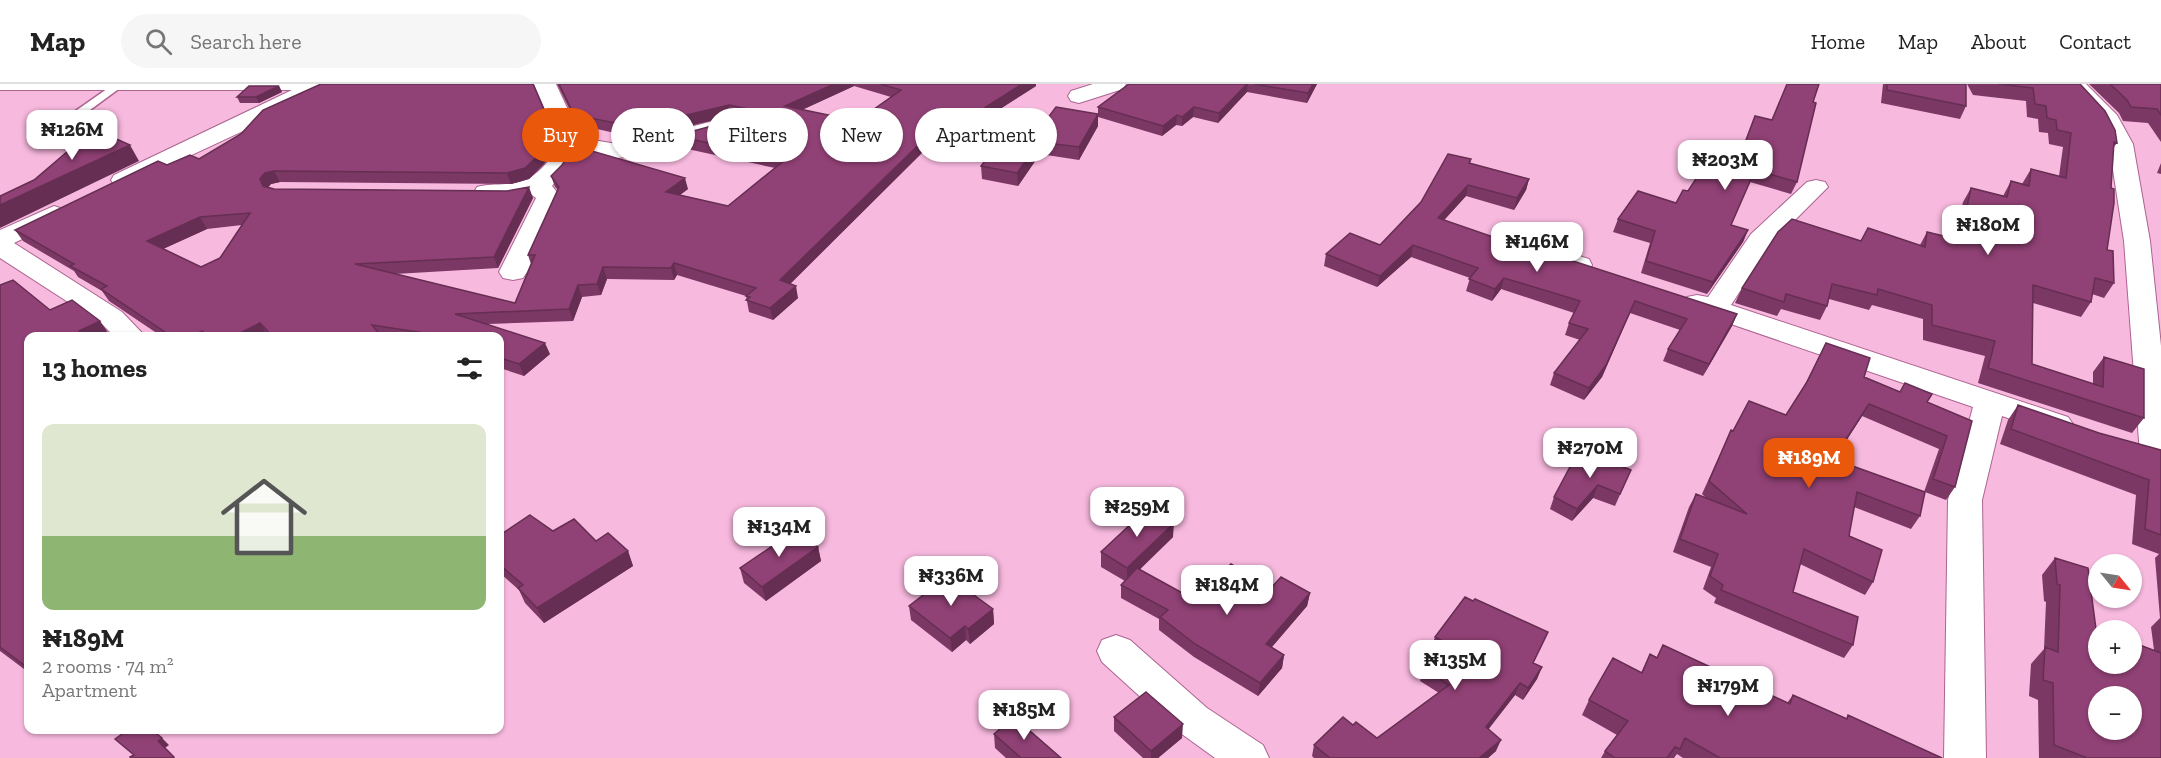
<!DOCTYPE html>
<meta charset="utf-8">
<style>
body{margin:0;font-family:"Zilla Slab",serif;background:#f6f6f6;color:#222;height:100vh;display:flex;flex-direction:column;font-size:22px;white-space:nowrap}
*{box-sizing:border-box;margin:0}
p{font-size:20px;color:#767676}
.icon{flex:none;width:33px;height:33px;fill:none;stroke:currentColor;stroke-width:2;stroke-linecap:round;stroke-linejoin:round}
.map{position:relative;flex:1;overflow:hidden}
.side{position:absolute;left:24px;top:248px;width:480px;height:402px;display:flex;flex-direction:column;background:#fff;border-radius:12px;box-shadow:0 2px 4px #0004}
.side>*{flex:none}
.guide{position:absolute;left:522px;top:24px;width:570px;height:54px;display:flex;gap:12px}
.needle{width:39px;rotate:120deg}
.tools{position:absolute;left:2088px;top:470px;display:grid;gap:12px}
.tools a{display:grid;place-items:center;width:54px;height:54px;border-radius:50%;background:#fff;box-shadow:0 2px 4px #0004;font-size:30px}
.price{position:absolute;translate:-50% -51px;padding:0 14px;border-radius:12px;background:#fff;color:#222;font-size:20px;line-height:39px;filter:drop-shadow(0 2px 3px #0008)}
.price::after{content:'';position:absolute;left:50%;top:36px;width:18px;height:14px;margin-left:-9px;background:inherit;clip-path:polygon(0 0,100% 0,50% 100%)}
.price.on{background:#ea580c;color:#fff}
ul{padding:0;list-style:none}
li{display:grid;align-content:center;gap:12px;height:318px;padding:0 18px}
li+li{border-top:2px solid #e0e0e0}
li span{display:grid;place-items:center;height:186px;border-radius:12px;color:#555}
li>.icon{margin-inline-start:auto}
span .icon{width:108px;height:108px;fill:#fffc;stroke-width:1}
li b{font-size:26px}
h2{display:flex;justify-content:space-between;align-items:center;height:72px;padding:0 18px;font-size:26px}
.tag{padding:0 21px;border-radius:27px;background:#fff;box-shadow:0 2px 4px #0004;font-size:21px;line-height:54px}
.tag.on{background:#ea580c;color:#fff}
header{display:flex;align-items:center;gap:36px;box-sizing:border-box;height:84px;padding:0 30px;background:#fff;border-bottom:2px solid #e0e0e0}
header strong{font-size:28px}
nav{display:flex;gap:33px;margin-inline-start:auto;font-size:21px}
.search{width:420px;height:54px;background:#f6f6f6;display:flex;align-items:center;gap:15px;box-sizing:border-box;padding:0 21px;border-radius:33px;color:#767676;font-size:22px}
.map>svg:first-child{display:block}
</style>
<header>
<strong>Map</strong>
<div class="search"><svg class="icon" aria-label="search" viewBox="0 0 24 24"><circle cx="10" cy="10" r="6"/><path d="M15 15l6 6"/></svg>Search here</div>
<nav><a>Home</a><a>Map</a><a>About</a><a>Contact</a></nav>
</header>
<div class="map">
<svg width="2161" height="674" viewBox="0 0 2161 674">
<rect width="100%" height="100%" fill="#f8b9df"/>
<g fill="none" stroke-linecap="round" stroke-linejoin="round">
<g stroke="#ac6491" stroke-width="3">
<path id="service" d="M114 0 124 1 75 37H67V33Z"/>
</g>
<g stroke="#ac6491" stroke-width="2">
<path id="minor" d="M0 0H336L333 5 123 103 114 101 111 96 114 91 292 6H0Z
M534 0H556L581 54 617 60 633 58 717 36 725 38 728 43 725 48 634 72 617 74 579 68 552 102 561 113 527 188 523 194 513 196 503 194 499 188 536 114 532 111C515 115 495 118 477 113L474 108 477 103C487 100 496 101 506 100 533 99 546 82 560 60Z
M1093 0H1126L1123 5 1079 19 1071 17 1068 12 1071 7Z
M2063 0H2086L2117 31 2133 60 2150 157 2161 262V380L2156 381 2145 378 2140 370 2124 157 2109 60 2099 39Z
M1816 96 1825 98 1828 103 1770 161 1731 221 2068 333 2073 340 2068 347 2057 351 2002 332 1982 416 1986 674H1944L1948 416 1973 323 1687 225 1683 219 1687 213 1697 211 1708 213 1751 150 1807 98Z
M54 122 63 125 67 130 63 135 14 159 122 228 145 252H114L102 240 0 174V146Z
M1528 156 1589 175 1592 181 1589 187 1579 189 1519 170 1515 164 1519 158Z
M1116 551 1130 556 1207 624 1263 661 1269 674H1215L1179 648 1102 578 1097 567 1102 556Z"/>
</g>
<use href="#service" fill="#fff" fill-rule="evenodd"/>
<use href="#minor" fill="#fff" fill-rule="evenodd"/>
</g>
<path fill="#7c3865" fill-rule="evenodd" d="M557 0H1036V2L956 53 943 48 790 200 798 214 773 236 749 228 746 212 677 191 674 196 607 195 601 211 582 213 573 237 488 240 550 270 524 292 500 284V252H268L267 251 265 252H161L109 217 102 207 78 193 74 187 23 157 15 146 167 81 199 75 554 49 557 60 544 80 529 95 511 100 280 98 271 100 268 103 274 105 533 114 498 184 395 190 515 219 531 180 528 171 558 106 555 103 551 92 688 105 680 111 728 122 775 84 678 63 675 52 766 42 769 39 731 32 638 54 583 42 581 49ZM854 2 891 13 857 37 802 26ZM242 141 220 174 201 183 163 165 207 145Z
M1129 0H1317L1307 19 1247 8 1218 39 1193 33 1182 42 1176 41 1162 52 1098 33V23Z
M1883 0H1966V22L1960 35 1881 19Z
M1967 0H2080L2117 59 2113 64 2107 166 2114 199 2104 214 2092 210 2091 218 2081 233 2033 219 2032 280 2093 300V288L2104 273 2144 334 2132 349 1978 299 1985 272 1923 256V235L1872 221 1869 226 1829 215 1827 222 1820 236 1781 225 1777 232 1735 219 1742 204 1861 157 1920 161 1927 148 1955 155 1963 118 1971 104 2003 112 2011 97 2022 100 2031 85 2059 92 2063 63 2049 60 2048 49 2039 48 2038 35 2027 33 2026 17 1973 11Z
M2089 0H2161V58L2148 39 2123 37 2119 29Z
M279 2 282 8 259 19H240L237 13Z
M1813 18 1797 98 1791 110 1750 98 1731 141 1748 146 1743 158 1707 210 1641 189 1650 159 1613 148 1618 135 1676 119 1688 107 1741 67 1755 32 1772 36Z
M1044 39 1098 42 1079 76 1040 70 1018 102 982 95 981 82Z
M1471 75 1470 79 1529 95 1526 106 1514 126 1466 112 1444 136 1537 168 1737 230 1732 242 1703 292 1663 277 1668 265 1680 246 1630 229 1602 293 1584 316 1550 301 1554 289 1580 256 1565 251 1569 239 1574 229 1501 205 1492 217 1466 207 1470 194 1411 173 1377 203 1324 182 1326 170 1380 161Z
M2161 79V90L2157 89Z
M0 201 50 226 109 250 106 252H28V588L0 567Z
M1826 259 1864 293 1972 337 1955 403 1946 416 1925 408 1920 432 1911 445 1854 423 1849 452 1873 498 1865 511 1800 480 1793 508 1853 561 1844 574 1714 519 1716 514 1703 505 1711 483 1673 468 1689 423 1696 410 1706 414 1702 410 1731 346 1733 347 1786 331 1804 302ZM1862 332 1939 365 1924 408 1834 376Z
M2018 321 2099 349 2161 366V674H2039L2038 616 2029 612 2031 580 2044 565 2046 518 2044 517 2042 491 2055 474 2096 545 2154 566 2151 543 2160 534 2155 474 2159 470 2132 460 2136 411 2000 360 2008 336Z
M1631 386 1615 422 1593 414 1572 437 1550 425 1554 413Z
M553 447 596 457 628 467 633 482 544 539 525 519 519 506 500 489V451Z
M1173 453 1139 486 1186 511 1203 505H1270L1310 509 1307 522 1272 563 1284 571 1282 584 1258 612 1194 573 1159 546V535L1121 514V501L1125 497 1101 483V468Z
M818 463 821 477 766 517 744 499 740 484Z
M909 522 993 525 994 540 970 560 966 556 952 568 911 536Z
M1435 553 1534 579 1542 583 1537 595 1523 616 1515 611 1488 645 1496 667 1488 674H1314L1312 672 1314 661 1353 641 1377 654 1439 609 1420 597 1424 585 1438 569 1431 564Z
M1663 561 1787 619 1793 611 1846 635 1848 631 1942 674H1683L1677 670 1674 674H1601L1605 667 1617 651 1582 631 1589 616 1641 589 1650 570 1657 573Z
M1114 633 1182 654 1158 674H1143L1114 647Z
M994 650 1061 674H1006L995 664Z"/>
<path fill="#652e52" d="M834 0H853L854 2 786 33 785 22Z
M1022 0H1036V2L956 53V42Z
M1247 0H1248L1247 8 1218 39 1219 29Z
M1313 0H1317L1307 19 1308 9Z
M279 2 282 8 259 19 256 13Z
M729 21 731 32 638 54 636 43Z
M1194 23 1193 33 1182 42V33Z
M1098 30V42L1079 76V63Z
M1177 31 1176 41 1162 52 1163 42Z
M580 32 583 42 581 49 578 39Z
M942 38 943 48 782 208 780 196Z
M554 49 557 60 544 80 529 95 511 100 507 89Z
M1039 58 1040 70 1018 102 1017 89Z
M130 61 139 77 0 144V121Z
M274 87 280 98 271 100 266 106 269 113 260 95 265 89Z
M685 94 688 105 669 119 666 108Z
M1529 95 1526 106 1514 126 1517 114Z
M1468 101 1466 112 1436 145 1438 134Z
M529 103 533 114 498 184 494 173Z
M200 133 207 145 154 169 147 157Z
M1748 146 1743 158 1707 210 1713 198Z
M1413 161 1411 173 1377 203 1380 192Z
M674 179 677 191 674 196 671 184Z
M603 183 607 195 601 211 597 200Z
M1504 194 1501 205 1492 217 1495 205Z
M578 201 582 213 573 237 569 225Z
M796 202 798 214 773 236 770 224Z
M1635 217 1602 293 1584 316 1589 304Z
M1737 230 1732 242 1703 292 1709 280Z
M100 237 109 250 106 252H82L79 247Z
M260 239 267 251 265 252H234Z
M202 247 205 252H193Z
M545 259 550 270 524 292 519 280Z
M1869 320 1862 332 1826 388 1833 375Z
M1598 401 1593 414 1572 437 1577 425Z
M1174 439 1173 453 1127 498V484Z
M818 463 821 477 766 517 762 503Z
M628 467 633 482 544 539 537 524Z
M1310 509 1307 522 1263 573 1266 560Z
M993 525 994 540 970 560 968 545Z
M965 542 966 556 952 568 950 554Z
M1284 571 1282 584 1258 612 1260 599Z
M1542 583 1537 595 1523 616 1528 604Z
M1520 599 1515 611 1481 655 1486 643Z
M1183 640 1182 654 1158 674H1151V667Z
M162 654 169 661 165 664 158 657Z
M1501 656 1496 667 1488 674H1479Z"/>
<path fill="#904175" stroke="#652e52" stroke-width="1.5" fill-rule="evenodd" d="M321 0H533L554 49 541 69 525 84 507 89 274 87 265 89 260 95 263 102 274 105 507 107 529 103 494 173 355 180 515 219 535 171H528L559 103 551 92 562 81 575 62 685 94 666 108 728 122 786 75 675 52 719 40 766 42 772 35 768 29 729 21 636 43 580 32 578 39 559 0H834L785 22 857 37 901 6 880 0H1022L956 42 942 38 780 196 796 202 770 224 746 216 750 213 746 212 756 204 674 179 671 184 603 183 597 200 578 201 569 225 455 230 545 259 519 280 500 274V252H444L372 241 381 252H272L260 239 234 252H208L202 247 193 252H171L101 205 107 202 70 182 74 180 15 146 158 77 167 81 190 71 199 75 241 50 263 26ZM250 129 220 174 201 183 147 157 200 133Z
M1129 0H1247L1219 29 1194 23 1182 33 1177 31 1163 42 1098 23Z
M1254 0H1313L1308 9Z
M1787 0H1819L1813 18 1816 19 1797 98 1755 86 1731 141 1748 146 1713 198 1646 177 1655 147 1618 135 1638 107 1676 119 1683 106 1688 107 1719 60 1742 67 1755 32 1772 36Z
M1887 0H1966V22L1887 6Z
M1998 0H2080L2105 27 2115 46 2117 59 2114 58 2111 104 2114 105V119L2107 166 2113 167 2114 199 2095 194 2091 218 2033 201 2032 280 2103 303 2104 273 2144 285V334L1988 284 1995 257 1932 241V221L1878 205 1877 211 1832 200 1827 222 1786 210 1784 218 1742 204 1778 148 1792 135 1861 157 1868 144 1925 163 1927 148 1960 156 1971 104 2007 113 2011 97 2029 102 2031 85 2066 94 2071 49 2057 46 2056 36 2047 34 2046 22 2035 20 2033 4Z
M2110 0H2161V31L2157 25 2131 23 2127 16Z
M249 2H279L256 13H237Z
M1056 23 1098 30 1079 63 1039 58 1017 89 981 82 1017 35 1044 39Z
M94 45 130 61 0 121V112L34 96Z
M1448 70 1471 75 1469 79 1529 95 1517 114 1468 101 1438 134 1537 168 1539 166 1737 230 1709 280 1668 265 1687 235 1635 217 1606 281 1589 304 1554 289 1588 245 1569 239 1580 217 1504 194 1495 205 1469 195 1478 184 1413 161 1380 192 1326 170 1350 149 1380 161 1421 118Z
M13 196 50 226 72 216 100 237 79 247 83 252H28V584L0 563V201Z
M1826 259 1870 274 1864 293 1900 308 1905 299 1932 310 1927 318 1972 337 1955 403 1933 395 1947 352 1869 320 1833 375 1925 408 1920 432 1857 408 1849 452 1882 466 1873 498 1804 465 1793 508 1858 533 1853 561 1721 506 1723 501 1710 492 1718 470 1680 455 1696 410 1747 430 1709 397 1731 346 1733 347 1749 317 1786 331 1807 298Z
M2018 321 2099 349 2161 366V451L2145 445 2149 396 2011 345Z
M1579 366 1631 386 1620 410 1598 401 1577 425 1554 413Z
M1148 424 1174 439 1127 484 1101 468Z
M530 431 553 447 574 435 596 457 608 449 628 467 537 524 518 504 523 501 500 481V451Z
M796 446 818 463 762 503 740 484Z
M2055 474 2088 484 2096 545 2098 546V579H2132V558L2161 569V674H2087L2054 661 2053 599 2043 596 2045 563 2058 568 2060 501 2057 500ZM2098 612H2132V645H2098Z
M1231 480 1270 505 1281 493 1310 509 1266 560 1284 571 1260 599 1195 560 1160 533 1168 526 1121 501 1137 484 1186 511 1198 501 1203 505Z
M948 492 993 525 968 545 965 542 950 554 909 522Z
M1465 513 1473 517 1475 515 1548 548 1533 579 1542 583 1528 604 1520 599 1486 643 1501 656 1479 674H1330L1314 661 1343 633 1353 641 1356 638 1377 654 1449 601 1424 585 1446 559 1435 553Z
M1663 561 1790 620 1793 611 1847 635 1848 631 1942 674H1720L1685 654 1680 665 1675 663 1667 674H1615L1605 667 1628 637 1589 616 1613 574 1642 589 1650 570 1657 574Z
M1146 608 1183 640 1151 667 1114 633Z
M1014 633 1061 674H1021L994 650Z
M129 645H151L162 654 158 657 174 673 172 674H131L130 673 134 671 115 655Z"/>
</svg>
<div class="tools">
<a><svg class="needle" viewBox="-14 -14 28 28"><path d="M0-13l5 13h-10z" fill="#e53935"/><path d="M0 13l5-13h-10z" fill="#767676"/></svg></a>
<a>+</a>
<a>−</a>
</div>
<b class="price" style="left:72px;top:77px">₦126M</b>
<b class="price" style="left:1725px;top:107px">₦203M</b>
<b class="price" style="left:1988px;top:172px">₦180M</b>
<b class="price" style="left:1537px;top:189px">₦146M</b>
<b class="price" style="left:1590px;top:395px">₦270M</b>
<b class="price on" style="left:1809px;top:405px">₦189M</b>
<b class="price" style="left:1137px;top:454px">₦259M</b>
<b class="price" style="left:779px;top:474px">₦134M</b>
<b class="price" style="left:951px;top:523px">₦336M</b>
<b class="price" style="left:1227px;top:532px">₦184M</b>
<b class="price" style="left:1455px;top:607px">₦135M</b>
<b class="price" style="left:1728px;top:633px">₦179M</b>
<b class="price" style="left:1024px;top:657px">₦185M</b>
<div class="guide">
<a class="tag on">Buy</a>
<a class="tag">Rent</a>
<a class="tag">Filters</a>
<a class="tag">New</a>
<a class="tag">Apartment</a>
</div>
<section class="side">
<h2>13 homes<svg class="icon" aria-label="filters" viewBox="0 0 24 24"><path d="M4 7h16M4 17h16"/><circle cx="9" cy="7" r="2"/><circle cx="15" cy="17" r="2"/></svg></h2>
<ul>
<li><span style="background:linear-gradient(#dfe7d0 60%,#8fb573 0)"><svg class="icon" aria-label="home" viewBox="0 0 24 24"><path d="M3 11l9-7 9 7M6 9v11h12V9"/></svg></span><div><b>₦189M</b><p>2 rooms · 74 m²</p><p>Apartment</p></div></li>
</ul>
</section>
</div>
